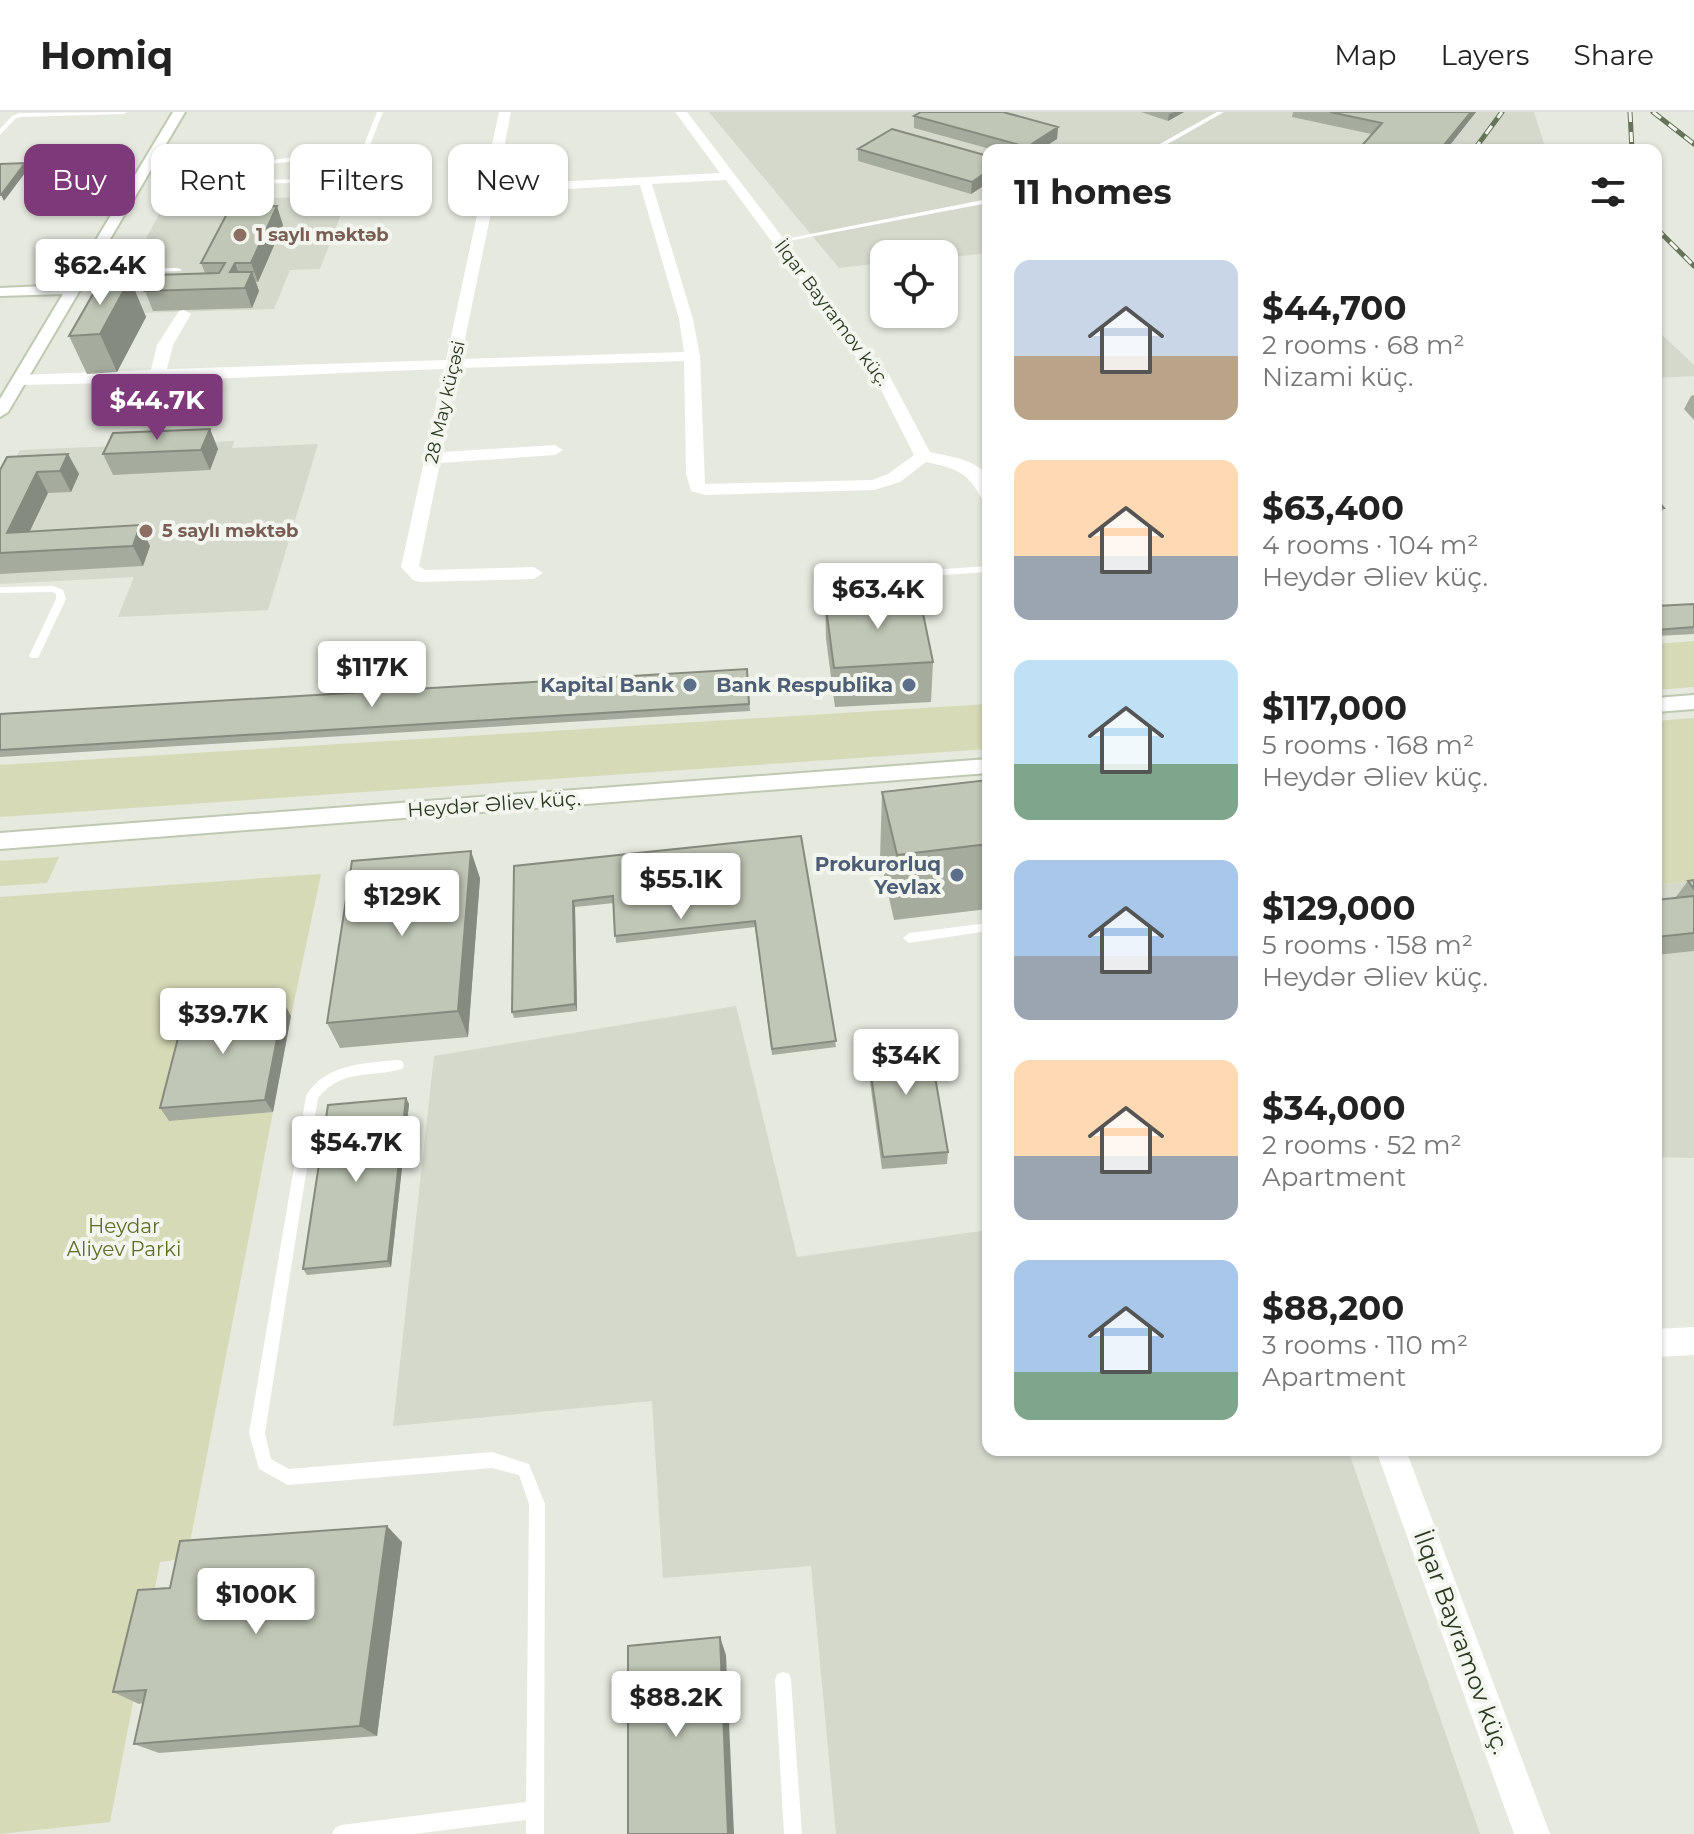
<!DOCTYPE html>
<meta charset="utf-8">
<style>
body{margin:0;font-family:Montserrat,sans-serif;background:#f6f6f6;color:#222;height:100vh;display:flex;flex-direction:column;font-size:30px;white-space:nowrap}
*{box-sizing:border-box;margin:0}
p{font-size:26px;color:#767676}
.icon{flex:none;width:44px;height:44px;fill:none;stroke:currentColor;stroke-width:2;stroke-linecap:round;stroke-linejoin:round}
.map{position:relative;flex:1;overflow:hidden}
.drawer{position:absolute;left:982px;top:32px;width:680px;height:1312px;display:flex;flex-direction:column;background:#fff;border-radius:16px;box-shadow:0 2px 6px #0004}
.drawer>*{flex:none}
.guide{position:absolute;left:24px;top:32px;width:760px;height:72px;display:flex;gap:16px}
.controls{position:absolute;left:870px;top:128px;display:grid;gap:16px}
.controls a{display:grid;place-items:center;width:88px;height:88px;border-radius:16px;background:#fff;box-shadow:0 2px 6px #0004;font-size:40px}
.price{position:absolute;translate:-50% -68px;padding:0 18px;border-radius:8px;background:#fff;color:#222;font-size:26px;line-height:52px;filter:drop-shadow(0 2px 4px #0008)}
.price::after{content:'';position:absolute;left:50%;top:48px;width:24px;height:18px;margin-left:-12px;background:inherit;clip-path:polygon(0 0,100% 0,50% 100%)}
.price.active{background:#7e397a;color:#fff}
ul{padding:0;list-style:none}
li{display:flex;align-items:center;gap:24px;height:200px;padding:0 32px}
li span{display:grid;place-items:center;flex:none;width:224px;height:160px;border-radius:16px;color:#555}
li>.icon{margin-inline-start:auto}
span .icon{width:96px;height:96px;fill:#fffc;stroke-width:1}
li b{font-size:34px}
h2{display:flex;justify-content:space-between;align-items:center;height:96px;padding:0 32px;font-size:34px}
.pill{padding:0 28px;border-radius:16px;background:#fff;box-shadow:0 2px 6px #0004;font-size:28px;line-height:72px}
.pill.active{background:#7e397a;color:#fff}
header{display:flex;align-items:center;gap:48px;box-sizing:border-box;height:112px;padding:0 40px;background:#fff;border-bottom:2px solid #e0e0e0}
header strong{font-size:38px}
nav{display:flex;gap:44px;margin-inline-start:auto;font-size:28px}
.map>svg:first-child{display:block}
</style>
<header>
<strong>Homiq</strong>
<nav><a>Map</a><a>Layers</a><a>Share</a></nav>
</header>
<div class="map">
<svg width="1694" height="1722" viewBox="0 0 1694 1722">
<rect width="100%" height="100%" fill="#e5e9de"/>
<path fill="#d4d9cc" d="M709 0H1534L1546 38H988V141L944 146V142H884V151L839 156Z
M348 84 320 157 290 158 274 197 103 202 167 89Z
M1656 217 1694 253V264L1656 266Z
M234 329 232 336 318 332 268 498 118 505 134 465 0 472V373L20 338Z
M1694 769V1046L1656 1045V773Z
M736 894 797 1145 988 1118V1338H1348L1480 1722H836L811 1454 663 1466 652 1289 393 1314 434 944Z"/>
<path fill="#d7dab6" d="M1694 529V575L1656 578V532Z
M988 592V637L0 705V653Z
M1694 606V769L1656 773V609Z
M59 745 47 771 0 774V749Z
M321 762 291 904 169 1008 273 1000 187 1446 160 1450 110 1710 0 1722V785Z"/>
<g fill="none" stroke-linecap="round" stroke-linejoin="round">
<g stroke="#bec9b1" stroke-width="4">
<path id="secondary" d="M173 0H185L8 300 0 305V287L63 182 0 184V176L69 173Z
M1694 583V597L1656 600V586Z
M988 647V661L0 737V721Z"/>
</g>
<path fill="#fff" fill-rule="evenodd" d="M127 0 124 2 21 5 16 6 0 23V17L12 4 20 1Z
M377 0H383L358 64 346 70 239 72 230 66 234 57 261 49 362 38ZM360 42 352 63 343 67 240 68 236 65 239 59 261 53Z
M1217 0H1224L1157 38H1149Z
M1088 33 1109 38H1071Z
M988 87V91L778 131 775 129Z
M178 156 182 158 180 159 82 162 78 160 82 158Z
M988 454V460L902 466 889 470 885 478 886 500 881 503 876 500 875 478 883 466 901 460Z
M53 474 63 478 66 487 39 544 37 546H31L29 544 56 487V482L52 480 0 481V475Z
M988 811V819L909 831 903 826 909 821Z
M398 948 402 949 404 953 402 957C370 966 342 956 318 986L265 1321 271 1347 289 1357 492 1340 529 1352 545 1392 544 1722H526V1708L414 1722H332L335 1716 341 1713 526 1690 529 1392 519 1363 492 1356 288 1373 259 1357 249 1321 306 984C325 952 364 951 398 948Z
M783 1560 789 1562 791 1568 802 1722H784L775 1568 777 1562Z"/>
<path fill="#fff" fill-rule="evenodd" d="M499 0H511L497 73 720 61 675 0H687L809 160 846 215 888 261 930 340C946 344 984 348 988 368 989 374 988 382 988 388L982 387C967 359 957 357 926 350L900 370 874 378 705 383 691 379 686 362 684 249 459 256 442 340 555 333 563 338 555 343 440 351 419 454 425 458 534 455 543 461 534 467 420 470 413 468 401 455 444 257C302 262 160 271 19 273L11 268 19 263 151 258 157 233 179 199 184 198 191 202 173 233 167 257 446 248ZM726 68 798 165 835 221 875 266 914 343 888 362 872 368 705 372 700 244 693 207 652 72ZM640 73 679 207 684 240 461 247 495 81Z
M1694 1215V1243L1656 1245V1217Z
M1376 1338H1406L1550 1722H1514Z"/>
<use href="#secondary" fill="#fff" fill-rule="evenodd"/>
<g stroke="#66745a" stroke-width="5">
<path id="rail" d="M1630 0 1632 38
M1653 0 1694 32
M1474 38 1502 0
M1656 116 1694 154"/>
</g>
<use href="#rail" stroke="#f3f6ee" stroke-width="3" stroke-dasharray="10" stroke-linecap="butt"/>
</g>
<path fill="#a5ab9d" d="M1141 0H1184L1168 9Z
M1293 0H1476L1446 38 1292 5Z
M914 4 1058 15 1057 27 1040 38H994L914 16Z
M193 36H229L231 42 227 49H213L204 64 215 70 211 77 174 78 172 72Z
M858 37 988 44V71L971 82 858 49Z
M283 113 258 170H256L259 179 252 196 153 199 145 179 205 161 201 151Z
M130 167 146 205 117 260 87 262 69 224Z
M1694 283V308L1684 297 1691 284Z
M210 317 218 337 210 358 113 363 103 342Z
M68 342 79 362 71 380 48 381 29 420 150 434 143 454 0 462V358Z
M1656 387 1664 396 1656 409Z
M825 488 933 550 931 590 835 595 826 527Z
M1694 492V522L1656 524V494Z
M747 557 750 599 0 645V602Z
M988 668V797L894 808 880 746 882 680Z
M801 724 836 935 772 943 755 815 616 831 614 791 575 795 577 899 514 906 512 900 514 754Z
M480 766 468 925 340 936 327 911Z
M1694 768V839L1656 843V788L1675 786 1688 769Z
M291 904 273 1000 169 1009 160 996Z
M866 929 948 1040 947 1052 882 1057 866 941Z
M406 986 409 992 391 1155 307 1163 303 1157Z
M402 1430 377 1624 159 1641 134 1632 143 1591 139 1592 113 1580 170 1476Z"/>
<path fill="#868b7f" d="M1174 0H1184L1168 9 1169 2Z
M1471 0H1476L1446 38H1440Z
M1058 15 1057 27 1040 38H1027V35Z
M229 36 231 42 227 49 225 43Z
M211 43 213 49 201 71 199 64Z
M25 51 28 57 4 89 1 83Z
M988 59V71L971 82 972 70Z
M213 64 215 70 211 77 209 71Z
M277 94 283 113 258 170 251 151Z
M235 151 242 170 230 160Z
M252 160 259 179 252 196 245 176Z
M130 167 146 205 117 260 100 222Z
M210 317 218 337 210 358 201 338Z
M68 342 79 362 71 380 60 359Z
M37 360 48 381 20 440 7 421Z
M140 413 150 434 143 454 133 434Z
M471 739 480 766 468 925 458 899Z
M573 789 575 795 577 899 575 892Z
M284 891 291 904 273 1000 265 988Z
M406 986 409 992 391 1155 388 1149Z
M387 1414 402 1430 377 1624 360 1614Z
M720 1525 726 1543 734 1722H728Z"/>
<path fill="#c0c7b6" stroke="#868b7f" stroke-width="2" d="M921 0H1003L1058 15 1027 35 914 4Z
M1330 0H1471L1440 38H1358L1382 11Z
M892 17 988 44V59L972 70 858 37Z
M193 36H229L225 43H211L199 64H213L209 71 172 72Z
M25 51 1 83H0V52Z
M277 94 251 151H235L230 160H252L245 176 145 179 154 163 219 161 225 151H201L230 96Z
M130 167 100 222 69 224 101 168Z
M210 317 201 338 103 342 113 321Z
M68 342 60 359 37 360 7 421 140 413 133 434 0 441V358L7 345Z
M1656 387 1664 396H1656Z
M919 482 933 550 834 556 825 488Z
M1694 492V515L1656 518V494Z
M747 557 749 592 0 638V602Z
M988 668V732L897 743 882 680Z
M801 724 836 929 772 937 755 809 615 824 613 784 573 789 575 892 512 900 514 754Z
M471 739 458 899 327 911 352 749Z
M1694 768V777L1688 769Z
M1694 784V821L1656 825V788Z
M284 891 265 988 160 996 185 899Z
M928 924 948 1040 883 1045 866 929Z
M406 986 388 1149 303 1157 328 993Z
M387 1414 360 1614 134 1632 146 1578 113 1580 138 1478 170 1476 180 1429Z
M720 1525 728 1722H628V1534Z"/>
<g fill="#8d6e63" stroke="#f3f6ee" stroke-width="3">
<circle cx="240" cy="123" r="8"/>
<circle cx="146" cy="419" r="8"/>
</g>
<g fill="#5c6f8a" stroke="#f3f6ee" stroke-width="3">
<circle cx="690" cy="573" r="8"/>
<circle cx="909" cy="573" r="8"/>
<circle cx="957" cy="763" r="8"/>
</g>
<g text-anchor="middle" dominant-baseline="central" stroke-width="8" stroke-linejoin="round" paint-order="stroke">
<g font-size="18" font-weight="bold" fill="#785e54" stroke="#f3f6ee" text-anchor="start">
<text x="256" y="123">1 saylı məktəb</text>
<text x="162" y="419">5 saylı məktəb</text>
</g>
<g font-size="18" fill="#2b3820" stroke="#f3f6ee">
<text transform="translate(832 201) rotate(53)">İlqar Bayramov küç.</text>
<text transform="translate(445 290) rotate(-77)">28 May küçəsi</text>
</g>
<g font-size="20" font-weight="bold" fill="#4e5e75" stroke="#f3f6ee" text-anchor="end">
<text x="674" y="573">Kapital Bank</text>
<text x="893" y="573">Bank Respublika</text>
<text x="941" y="752">Prokurorluq<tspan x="941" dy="23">Yevlax</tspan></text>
</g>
<g font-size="20" fill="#2b3820" stroke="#f3f6ee">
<text transform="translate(494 692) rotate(-4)">Heydər Əliev küç.</text>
</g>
<g font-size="20" fill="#606e2b" stroke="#f3f6ee">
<text x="124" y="1114">Heydar<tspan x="124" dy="23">Aliyev Parki</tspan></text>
</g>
<g font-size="24" fill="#2b3820" stroke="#f3f6ee">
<text transform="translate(1462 1530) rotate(70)">İlqar Bayramov küç.</text>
</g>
</g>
</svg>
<div class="controls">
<a><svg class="icon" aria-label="locate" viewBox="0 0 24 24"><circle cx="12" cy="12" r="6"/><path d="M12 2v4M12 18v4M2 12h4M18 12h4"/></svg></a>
</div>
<b class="price" style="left:100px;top:195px">$62.4K</b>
<b class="price active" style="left:157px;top:330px">$44.7K</b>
<b class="price" style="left:878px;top:519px">$63.4K</b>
<b class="price" style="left:372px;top:597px">$117K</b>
<b class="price" style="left:681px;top:809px">$55.1K</b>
<b class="price" style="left:402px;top:826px">$129K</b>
<b class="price" style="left:223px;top:944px">$39.7K</b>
<b class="price" style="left:906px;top:985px">$34K</b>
<b class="price" style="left:356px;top:1072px">$54.7K</b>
<b class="price" style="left:256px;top:1524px">$100K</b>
<b class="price" style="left:676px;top:1627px">$88.2K</b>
<div class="guide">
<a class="pill active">Buy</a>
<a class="pill">Rent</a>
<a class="pill">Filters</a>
<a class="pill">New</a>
</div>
<section class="drawer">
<h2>11 homes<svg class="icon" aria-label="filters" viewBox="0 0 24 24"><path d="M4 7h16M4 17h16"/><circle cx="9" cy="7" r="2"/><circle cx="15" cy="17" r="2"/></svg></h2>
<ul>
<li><span style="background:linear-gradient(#c9d6e8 60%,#b9a48a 0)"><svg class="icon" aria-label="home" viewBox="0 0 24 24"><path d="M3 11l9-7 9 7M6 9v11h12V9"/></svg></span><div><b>$44,700</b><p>2 rooms · 68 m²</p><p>Nizami küç.</p></div></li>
<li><span style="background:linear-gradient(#ffd9b3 60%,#9aa5b1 0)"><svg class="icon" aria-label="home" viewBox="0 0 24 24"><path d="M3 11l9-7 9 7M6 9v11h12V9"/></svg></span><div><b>$63,400</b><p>4 rooms · 104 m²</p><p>Heydər Əliev küç.</p></div></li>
<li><span style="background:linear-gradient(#bfe0f5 65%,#7fa58c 0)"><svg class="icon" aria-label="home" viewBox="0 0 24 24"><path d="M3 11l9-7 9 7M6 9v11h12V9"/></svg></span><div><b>$117,000</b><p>5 rooms · 168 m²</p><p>Heydər Əliev küç.</p></div></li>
<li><span style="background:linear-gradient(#a9c7e8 60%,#9aa5b1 0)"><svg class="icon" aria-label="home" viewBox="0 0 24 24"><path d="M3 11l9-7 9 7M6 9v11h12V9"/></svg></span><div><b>$129,000</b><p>5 rooms · 158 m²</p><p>Heydər Əliev küç.</p></div></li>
<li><span style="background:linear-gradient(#ffd9b3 60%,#9aa5b1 0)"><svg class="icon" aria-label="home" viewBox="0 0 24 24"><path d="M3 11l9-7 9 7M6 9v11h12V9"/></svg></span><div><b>$34,000</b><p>2 rooms · 52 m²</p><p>Apartment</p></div></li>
<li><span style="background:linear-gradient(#a9c7e8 70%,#7fa58c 0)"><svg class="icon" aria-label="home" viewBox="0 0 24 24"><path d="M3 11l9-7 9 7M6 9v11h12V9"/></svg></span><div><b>$88,200</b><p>3 rooms · 110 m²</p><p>Apartment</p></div></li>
</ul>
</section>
</div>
